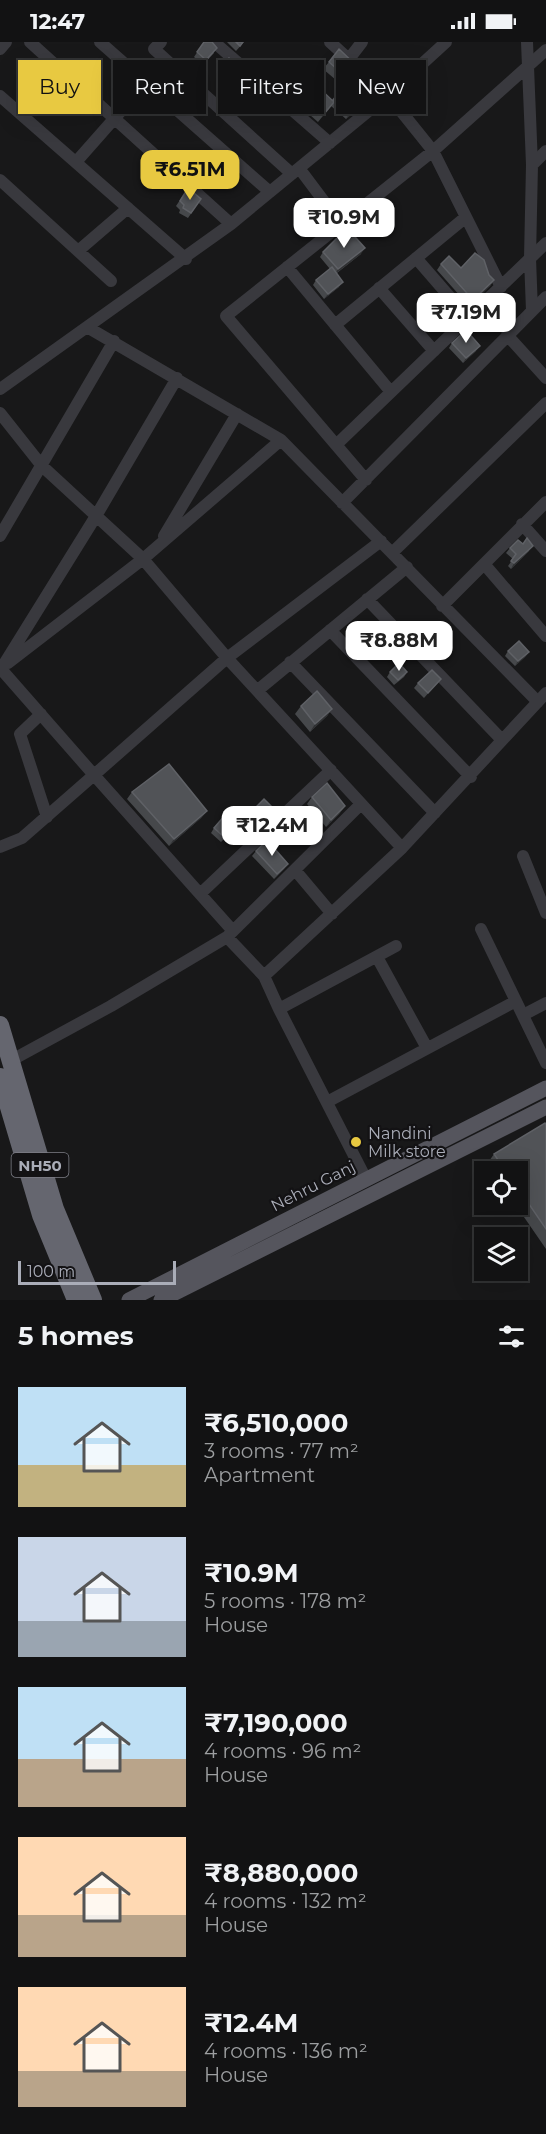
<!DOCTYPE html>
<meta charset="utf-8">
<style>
body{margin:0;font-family:Montserrat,sans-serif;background:#1b1b1c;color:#f1f3f6;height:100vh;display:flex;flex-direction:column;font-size:22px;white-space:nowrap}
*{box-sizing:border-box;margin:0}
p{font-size:20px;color:#9c9ea0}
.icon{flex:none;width:33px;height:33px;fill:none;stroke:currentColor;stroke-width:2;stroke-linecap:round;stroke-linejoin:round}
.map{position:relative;height:1258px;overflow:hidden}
.side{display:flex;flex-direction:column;background:#121213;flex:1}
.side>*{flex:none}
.top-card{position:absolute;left:18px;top:18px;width:510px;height:54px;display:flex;gap:12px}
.tools{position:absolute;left:474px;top:1119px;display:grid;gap:12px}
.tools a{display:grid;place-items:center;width:54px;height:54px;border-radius:0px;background:#121213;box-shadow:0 6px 24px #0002,0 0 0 2px #313233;font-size:30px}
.scale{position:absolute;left:18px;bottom:15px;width:158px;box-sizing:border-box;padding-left:6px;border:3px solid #aaadb8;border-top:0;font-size:16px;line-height:21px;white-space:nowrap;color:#aaadb8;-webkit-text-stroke:4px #131214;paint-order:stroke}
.price{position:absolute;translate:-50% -51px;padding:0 14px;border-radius:12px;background:#fff;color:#222;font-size:20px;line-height:39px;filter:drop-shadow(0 2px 3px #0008)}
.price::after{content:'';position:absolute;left:50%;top:36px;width:18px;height:14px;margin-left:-9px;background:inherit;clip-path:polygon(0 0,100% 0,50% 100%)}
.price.selected{background:#e8c941;color:#111}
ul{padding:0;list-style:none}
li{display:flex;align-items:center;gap:18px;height:150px;padding:0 18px}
li span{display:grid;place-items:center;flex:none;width:168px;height:120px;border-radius:0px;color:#555}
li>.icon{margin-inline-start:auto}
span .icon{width:72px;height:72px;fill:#fffc;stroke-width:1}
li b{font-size:26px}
h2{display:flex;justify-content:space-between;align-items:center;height:72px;padding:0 18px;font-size:26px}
.tag{padding:0 21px;border-radius:0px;background:#121213;box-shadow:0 6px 24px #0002,0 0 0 2px #313233;font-size:21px;line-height:54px}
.tag.selected{background:#e8c941;color:#111}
.status{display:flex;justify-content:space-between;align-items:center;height:42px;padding:0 30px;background:#121213;direction:ltr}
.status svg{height:16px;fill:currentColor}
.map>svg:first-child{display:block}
</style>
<div class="status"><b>12:47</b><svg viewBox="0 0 49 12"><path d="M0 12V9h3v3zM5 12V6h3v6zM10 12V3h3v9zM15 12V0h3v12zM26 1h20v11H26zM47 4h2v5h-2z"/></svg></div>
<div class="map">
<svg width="546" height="1258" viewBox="0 0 546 1258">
<rect width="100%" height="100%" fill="#181819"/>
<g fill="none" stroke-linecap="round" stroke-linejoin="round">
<path stroke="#39393e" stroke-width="12" d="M30 0 231 182
M100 0 270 150
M161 0 154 7 292 132
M214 0 330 101
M330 0 388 53 433 109 501 245
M527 0 532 123 530 216 532 269
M0 7 6 0
M349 17 362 0
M0 54 186 217
M76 120 166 18
M532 123 546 109
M299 126 341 182
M0 138 111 239
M78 209 128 166
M416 216 468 276
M287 225 391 350
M379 246 434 309
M335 283 466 175
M87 285 281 398 538 660
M507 293 546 336
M177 336 96 474 1 627 94 733 227 616 381 499
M0 347 231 182 388 53 446 0
M0 371 42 424 143 517 227 616 402 806
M336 403 546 201
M366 438 226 274 433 109 546 8
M342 461 546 255
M522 482 546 509
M0 494 114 299
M164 494 237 372
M393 510 546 361
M485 523 546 594
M367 557 502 698
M442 564 546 460
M330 588 471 735
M290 620 435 771
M8 621 143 517 281 398
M258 648 407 525
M41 672 20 692 47 775
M0 805 22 796 94 733 233 889
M523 814 546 871
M295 828 332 872
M200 852 331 728
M481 887 546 1021
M228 894 361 762
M377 915 427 1006
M264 934 279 967
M523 973 546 961
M10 1019 111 964 227 895 264 934 402 806 546 651
M327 1060 516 959
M366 1137 279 967 396 904"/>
<path stroke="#55555d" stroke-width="15" d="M129 1258 546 1046
M161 1258 546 1065"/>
<path stroke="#65666f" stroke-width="18" d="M0 983 55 1167 93 1258
M0 1035 41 1173 76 1258"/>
</g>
<path fill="#46484b" d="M204 0 214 11 203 23 194 15Z
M227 0H244L236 9Z
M329 20 358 25 343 44 323 27Z
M240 25 225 42 216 33 219 28Z
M253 57 270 59 259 72 249 62Z
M307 58H333L361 62 358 67 346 77 331 64 318 80 302 66Z
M188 146 201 157 188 176 179 171 180 168 176 164Z
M323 210 361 212 337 231 339 245 324 257 313 243 316 238 330 227 320 215Z
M441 222 489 233 494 238 490 244 469 264 437 228Z
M452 301 476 309 463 321 449 306Z
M510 506 529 509 511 527 508 524 513 517 506 511Z
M508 609 529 610 525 615 515 624 505 614Z
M390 630H407L404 635 394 643 387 635Z
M441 637 424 656 414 646 418 641Z
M301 664 332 667 327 674 310 690 295 672Z
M132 750 207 769 201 776 169 804 127 757Z
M312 755 345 764 339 772 326 785 307 762Z
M272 773 241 802 231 790 221 800 211 791 214 786 244 777Z
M256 809 288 822 284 827 274 837 252 814Z
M546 1083V1207L515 1162H518V1130H492L487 1122 494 1112Z"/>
<path fill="#2f3032" d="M358 25 353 32 343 44 348 37Z
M361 62 358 67 346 77 349 72Z
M365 206 361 212 335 232 338 227Z
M494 238 490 244 469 264 473 258Z
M343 240 339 245 324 257 328 252Z
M480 304 476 309 463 321 466 316Z
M533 504 529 509 511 527 514 521Z
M529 610 525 615 515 624 518 619Z
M332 667 327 674 310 690 315 682Z
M345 764 339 772 326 785 331 778Z
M275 768 272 773 241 802 245 797Z
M207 769 201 776 169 804 174 797Z"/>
<path fill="#515357" stroke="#5f6166" stroke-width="1.5" d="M204 0H212L217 6 206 18 197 10Z
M236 0H243L240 4Z
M339 7 358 25 348 37 329 20Z
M229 16 240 25 229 37 219 28Z
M344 44 361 62 349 72 333 58Z
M263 45 273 54 263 67 253 57Z
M318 45 334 60 324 72 307 58Z
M188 146 201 157 191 171 183 166 184 163 180 159Z
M347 186 365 206 338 227 323 210Z
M475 211 484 218 489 233 494 238 473 258 441 222 449 214 461 226Z
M332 225 343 240 328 252 316 238Z
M466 288 480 304 466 316 452 301Z
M527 496 533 504 514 521 511 519 516 512 510 506 518 498 523 502Z
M519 599 529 610 518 619 508 609Z
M399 621 407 630 398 638 390 630Z
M432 628 441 637 428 651 418 641Z
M317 649 332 667 315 682 301 664Z
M169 722 207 769 174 797 132 750Z
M327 741 345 764 331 778 312 755Z
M264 757 275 768 245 797 234 785 224 795 214 786 232 765 244 777Z
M267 798 288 822 277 832 256 809Z
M545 1081 546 1083V1187L518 1146V1130H506L494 1112Z"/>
<circle fill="#e8c941" stroke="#131214" stroke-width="2" cx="356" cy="1100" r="6"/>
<g text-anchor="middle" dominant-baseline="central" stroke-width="4.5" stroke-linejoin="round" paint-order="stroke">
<rect fill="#131214" stroke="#7d7e87" stroke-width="1.5" x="11.5" y="1111" width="57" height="24" rx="4.5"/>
<g font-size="15" font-weight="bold" fill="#aaadb8">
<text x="40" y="1123">NH50</text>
</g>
<g font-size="16" fill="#aaadb8" stroke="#131214" text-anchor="start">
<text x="368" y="1091">Nandini<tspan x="368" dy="18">Milk store</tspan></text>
</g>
<g font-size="16" fill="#aaadb8" stroke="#131214">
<text transform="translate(313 1144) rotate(-27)">Nehru Ganj</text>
</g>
</g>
</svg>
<div class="tools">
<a><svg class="icon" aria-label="locate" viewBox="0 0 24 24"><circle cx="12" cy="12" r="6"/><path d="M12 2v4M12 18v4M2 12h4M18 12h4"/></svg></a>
<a><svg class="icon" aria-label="layers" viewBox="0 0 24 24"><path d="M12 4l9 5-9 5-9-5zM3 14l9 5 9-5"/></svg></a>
</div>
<div class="scale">100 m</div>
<b class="price selected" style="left:190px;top:159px">₹6.51M</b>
<b class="price" style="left:344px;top:207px">₹10.9M</b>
<b class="price" style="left:466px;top:302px">₹7.19M</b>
<b class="price" style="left:399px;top:630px">₹8.88M</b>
<b class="price" style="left:272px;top:815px">₹12.4M</b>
<div class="top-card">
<a class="tag selected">Buy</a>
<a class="tag">Rent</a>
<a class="tag">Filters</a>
<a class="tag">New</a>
</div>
</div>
<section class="side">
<h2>5 homes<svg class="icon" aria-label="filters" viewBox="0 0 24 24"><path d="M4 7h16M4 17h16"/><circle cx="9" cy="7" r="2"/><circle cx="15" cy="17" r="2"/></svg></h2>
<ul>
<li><span style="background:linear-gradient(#bfe0f5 65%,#c2b280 0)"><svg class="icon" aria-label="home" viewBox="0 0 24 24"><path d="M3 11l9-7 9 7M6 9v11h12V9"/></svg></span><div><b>₹6,510,000</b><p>3 rooms · 77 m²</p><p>Apartment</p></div></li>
<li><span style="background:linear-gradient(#c9d6e8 70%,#9aa5b1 0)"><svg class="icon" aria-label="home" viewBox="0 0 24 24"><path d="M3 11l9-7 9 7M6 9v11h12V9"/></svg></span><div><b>₹10.9M</b><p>5 rooms · 178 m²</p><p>House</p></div></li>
<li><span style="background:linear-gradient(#bfe0f5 60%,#b9a48a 0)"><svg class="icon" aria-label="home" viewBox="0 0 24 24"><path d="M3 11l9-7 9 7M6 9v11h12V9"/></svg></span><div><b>₹7,190,000</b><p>4 rooms · 96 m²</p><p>House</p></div></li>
<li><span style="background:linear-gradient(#ffd9b3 65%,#b9a48a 0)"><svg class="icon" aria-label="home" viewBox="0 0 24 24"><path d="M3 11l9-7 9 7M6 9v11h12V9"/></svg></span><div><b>₹8,880,000</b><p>4 rooms · 132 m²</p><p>House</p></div></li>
<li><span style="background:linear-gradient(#ffd9b3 70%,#b9a48a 0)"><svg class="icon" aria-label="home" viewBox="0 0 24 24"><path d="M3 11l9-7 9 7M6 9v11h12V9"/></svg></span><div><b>₹12.4M</b><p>4 rooms · 136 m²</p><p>House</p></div></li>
</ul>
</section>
